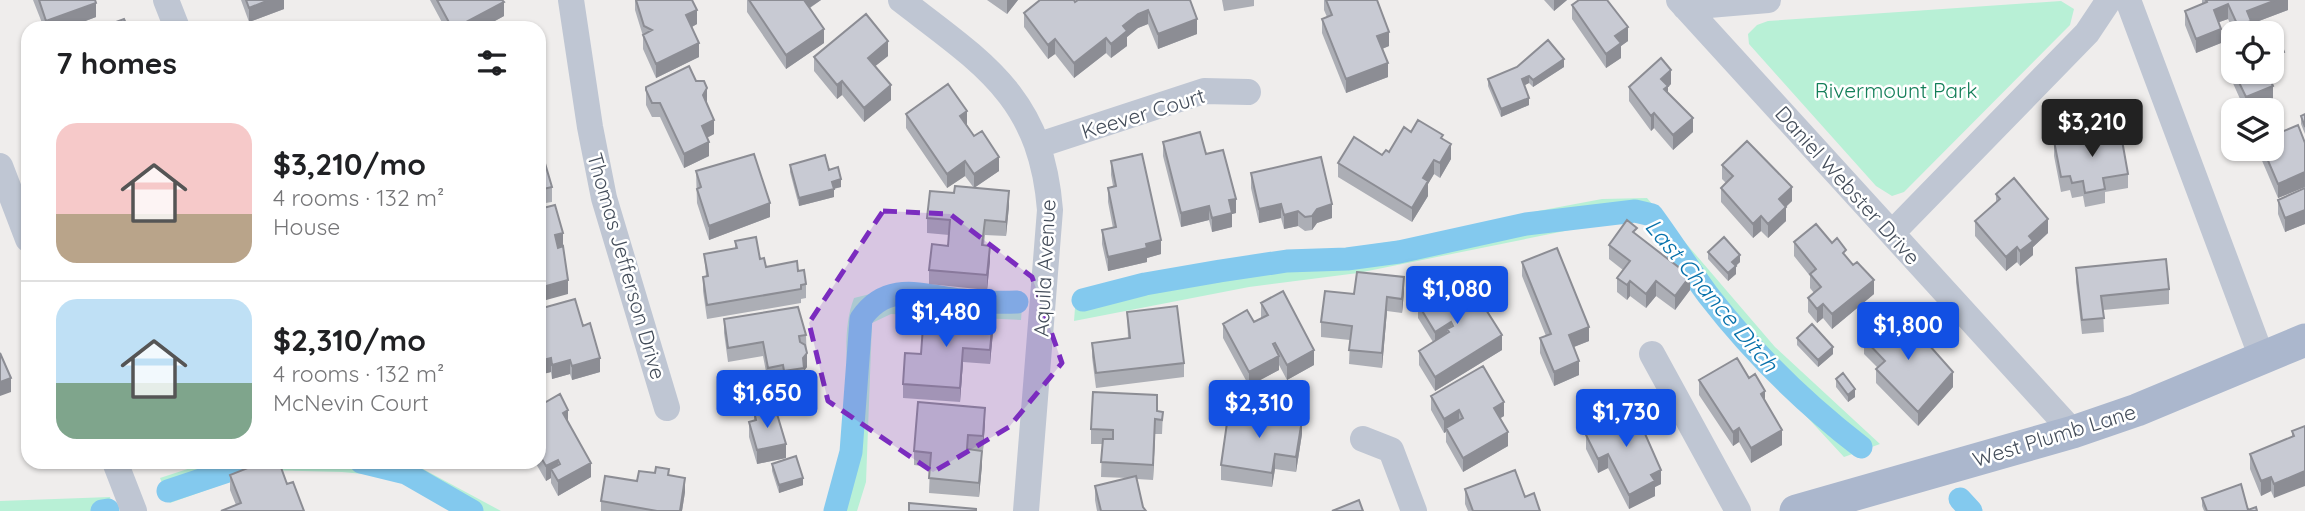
<!DOCTYPE html>
<meta charset="utf-8">
<style>
body{margin:0;font-family:Quicksand,sans-serif;background:#f2f2f2;color:#202124;height:100vh;display:flex;flex-direction:column;font-size:26px;white-space:nowrap}
*{box-sizing:border-box;margin:0}
p{font-size:23px;color:#757577}
.icon{flex:none;width:38px;height:38px;fill:none;stroke:currentColor;stroke-width:2;stroke-linecap:round;stroke-linejoin:round}
.map{position:relative;flex:1;overflow:hidden}
.side{position:absolute;left:21px;top:21px;width:525px;height:448px;display:flex;flex-direction:column;background:#fff;border-radius:21px;box-shadow:0 2px 5px #0004}
.side>*{flex:none}
.controls{position:absolute;left:2221px;top:21px;display:grid;gap:14px}
.controls a{display:grid;place-items:center;width:63px;height:63px;border-radius:14px;background:#fff;box-shadow:0 2px 5px #0004;font-size:35px}
.price{position:absolute;translate:-50% -60px;padding:0 16px;border-radius:7px;background:#1250e3;color:#fff;font-size:23px;line-height:46px;filter:drop-shadow(0 2px 4px #0008)}
.price::after{content:'';position:absolute;left:50%;top:42px;width:21px;height:16px;margin-left:-10px;background:inherit;clip-path:polygon(0 0,100% 0,50% 100%)}
.price.on{background:#222;color:#fff}
ul{padding:0;list-style:none}
li{display:flex;align-items:center;gap:21px;height:175px;padding:0 35px}
li+li{border-top:2px solid #e0e0e0}
li span{display:grid;place-items:center;flex:none;width:196px;height:140px;border-radius:21px;color:#555}
li>.icon{margin-inline-start:auto}
span .icon{width:84px;height:84px;fill:#fffc;stroke-width:1}
li b{font-size:30px}
h2{display:flex;justify-content:space-between;align-items:center;height:84px;padding:0 35px;font-size:30px}
.map>svg:first-child{display:block}
</style>
<div class="map">
<svg width="2305" height="511" viewBox="0 0 2305 511">
<rect width="100%" height="100%" fill="#efedec"/>
<path fill="#b8f0d6" d="M2061 1 2074 9 2070 25 1904 192 1892 196 1876 186 1749 44 1748 34 1757 25 1768 21Z
M1647 198 1775 347 1880 444 1844 457 1754 360 1650 220 1629 218 1358 273 1249 287 1074 321 1076 295 1188 271 1445 234 1538 211 1602 199Z
M906 285 1023 295 1021 320 891 314 872 323 866 482 857 511H832C840 479 846 448 848 415 850 377 840 334 854 298Z
M209 462H410L501 511H454L396 477 342 472 263 470 170 503 160 478Z
M110 497 114 511H0V501Z"/>
<g fill="none" stroke-linecap="round" stroke-linejoin="round">
<path stroke="#83c9ee" stroke-width="23" d="M1083 300 1145 284 1220 271 1287 261 1347 259 1399 252 1526 224 1635 211 1652 215C1671 241 1689 269 1708 295 1752 352 1804 403 1861 447
M361 462 406 473 472 511
M168 491 255 462
M1960 499 1971 511
M102 511 108 510
M835 511 851 452 861 319C887 280 924 296 961 300 980 302 998 303 1017 302"/>
<path stroke="#bfc6d3" stroke-width="26" d="M166 0 177 28
M571 0 590 127 604 198 667 408
M901 0C984 64 1041 97 1050 210L1026 511
M1679 0 2073 432
M2128 0 2262 358
M1685 7 1768 0
M1039 145 1204 91 1248 92
M0 166 28 239
M1892 233 2087 33 2109 0
M1652 354 1738 511
M1363 439 1391 450 1414 511
M115 462 134 511"/>
<path stroke="#abb7cd" stroke-width="33" d="M1796 511 2073 432 2137 410 2305 340"/>
</g>
<path fill="#acaeb5" d="M33 0H95L96 17 67 28H44Z
M241 0H284V9L249 22Z
M430 0H502L504 16 482 28H445Z
M635 0H692L697 24 692 27 699 57 656 78 643 49V36L635 10Z
M747 0H821L810 8 824 43 786 69 747 12Z
M987 0H1018L1007 14Z
M1190 0 1197 34 1158 49 1148 24 1138 28 1127 37V46L1111 58 1106 53 1074 78 1055 54 1048 59 1024 27V13L1075 2Z
M1222 0H1254V6L1224 11Z
M1324 0H1377L1389 46 1382 49 1388 77 1346 93 1322 33V19L1327 17 1324 10Z
M1544 0H1567L1554 11Z
M2202 0H2288V10L2251 24V33H2235L2228 19 2219 22 2221 43 2196 53 2185 25V11L2202 4Z
M1572 5 1628 41 1621 46V58L1606 68 1572 19Z
M2233 42V72H2272L2284 67 2270 72 2273 100 2249 110H2245L2223 61V47Z
M888 56 875 66 891 100 864 122 842 95 837 99 814 71V57Z
M1564 67 1533 87 1529 83 1524 85 1529 105 1501 117 1488 86V79Z
M1671 84 1668 87V93L1693 132 1673 150 1654 128 1651 131 1629 101V87Z
M646 87 707 102 706 103 714 134 707 138 709 156 684 168 660 117H652L646 105Z
M906 114 967 125 999 171 974 188 1009 206 1006 236 985 235 984 246 990 261 987 290 929 284V270L948 246 949 235 927 233V218L954 193 974 188 965 176 947 188 906 128Z
M2305 114V134L2301 124V116Z
M1411 132 1443 139 1451 159 1440 178 1434 174 1428 184V196L1412 222 1338 177V163L1382 155 1389 152Z
M2054 141 2128 174V188L2105 192V203L2085 207 2083 196 2072 198 2070 190 2061 192 2054 156Z
M1163 142 1206 154 1236 213 1232 214V227L1212 232 1209 220 1181 227 1163 156Z
M539 143 552 187V202L539 204Z
M2305 143V187L2278 198 2260 156V149H2272Z
M1111 161 1161 254 1147 258V262L1108 271 1102 244V230L1113 228 1108 202V188L1113 186 1111 175Z
M790 165 829 170 841 187 834 189V197L799 206 790 172Z
M1722 165 1792 201 1786 207V221L1768 238 1761 231 1753 238 1721 202V188L1726 183 1722 179Z
M696 171 770 217 709 240 697 203Z
M1251 173 1332 218 1317 223 1312 230 1305 231 1298 226 1284 229 1281 218 1259 223 1251 188Z
M2305 188V224L2285 232 2278 214V200Z
M1996 194 2048 233 2033 247V255L2020 266 2017 262 2006 271 1975 236V221L1996 203Z
M1637 235 1690 290 1675 310 1656 296 1646 308 1630 296 1627 300 1617 292V278L1623 270 1609 259V245Z
M735 241 760 259 766 267 798 271 806 284V298L801 299V303L707 319 703 291V277L706 276 704 254 735 248Z
M1794 242 1832 243 1846 257 1874 294 1832 329 1823 318 1817 323 1808 312V298L1814 293 1810 288V276L1794 256Z
M1708 252 1740 262 1736 266V274L1728 281 1708 259Z
M1522 262 1589 341 1573 347 1579 375 1554 386 1540 353V338L1546 336 1522 276Z
M2076 268 2169 289V304L2103 310 2104 332 2082 334 2076 282Z
M1404 292 1402 313 1387 311 1382 368 1349 364 1350 340 1321 337V322L1354 294Z
M1261 303 1314 365 1287 380 1279 365V370L1249 386 1223 338V324L1254 322 1261 318Z
M1418 304 1502 350 1435 391 1419 365V351L1433 342 1418 318Z
M539 309 583 326 600 372 572 380 570 374 552 379 551 372 539 375Z
M1127 312 1184 363V377L1096 388 1092 357V343L1128 338Z
M724 319 806 335 807 367 804 371V382L784 385 783 379 768 382 763 356 728 362 724 333Z
M993 332 990 364 963 362 960 402 903 398V384L921 354Z
M1797 338 1833 354 1818 367 1797 345Z
M1864 339 1953 387 1918 426 1876 383V369L1878 368 1864 354Z
M1749 378 1765 402 1782 445 1751 463 1739 442 1733 446 1699 395V380Z
M1836 379 1855 397 1848 402 1836 387Z
M1431 396 1504 416 1500 418 1508 446 1463 472 1446 442V432L1444 433 1431 410Z
M539 406 568 422 591 477 558 496 551 483V478L546 481 535 462H539Z
M1604 410 1661 484 1655 487V496L1629 509 1608 468 1598 473 1586 449V435L1604 425Z
M754 411 769 416 786 458 757 464 749 437V422L754 421Z
M1157 411 1163 412 1162 434H1155L1153 480 1137 479 1143 507 1146 511H1097L1095 500V486L1128 478 1101 477 1102 444H1091V429Z
M985 422 983 450H976L982 465 979 497 929 493 930 467 914 465V451Z
M2305 426 2274 498 2271 491 2261 496 2250 469V454L2292 437V431Z
M1302 434 1296 472 1275 469 1272 487 1221 480V465Z
M772 464 803 485 779 493 772 471Z
M230 475 287 484 293 482 236 505 230 490Z
M669 475 685 492 682 511H601V501L637 481Z
M1465 489 1525 497 1540 511H1468L1465 504Z
M2202 498 2248 510 2257 511H2204L2202 506Z"/>
<path fill="#8c8d94" d="M269 0H284V9L249 22V8Z
M803 0H821L803 12Z
M1007 0H1018L1007 14Z
M1554 0H1567L1554 11Z
M2276 0H2288V10L2251 24V33H2238V26L2247 11Z
M504 2V16L482 28H455Z
M96 3V17L67 28H46V21Z
M2228 4V19L2214 24V10Z
M697 10V24L686 30V15Z
M1148 10V24L1138 28 1127 37V46L1111 58V44L1123 26 1138 14Z
M1197 19V34L1158 49V34Z
M1628 27V41L1621 46V58L1606 68V54L1615 36Z
M824 29V43L786 69V55Z
M2221 29V43L2196 53V39Z
M1389 32V46L1377 51V36Z
M1106 38V53L1074 78V63Z
M1055 39V54L1048 59V45Z
M888 41V56L868 72V58Z
M699 43V57L656 78V64Z
M2284 52V67L2270 72V78L2265 72H2272V57Z
M1564 59V67L1533 87V80Z
M1388 63V77L1346 93V79Z
M1671 70V84L1668 87V100L1661 79Z
M1529 76V83L1522 87V79Z
M842 81V95L837 99V85Z
M891 85V100L864 122V108Z
M2273 86V100L2249 110H2246V97Z
M707 88V102L703 110V95Z
M1529 98V105L1501 117V109Z
M967 111V126L960 116Z
M1654 113V128L1651 131V116Z
M1693 118V132L1673 150V135Z
M714 120V134L702 140V126Z
M709 142V156L684 168V154Z
M1451 144V159L1440 178V163Z
M999 157V171L974 188V174Z
M1434 160V174L1428 184V196L1412 222V208L1423 178Z
M965 161V176L947 188V174Z
M2305 172V187L2278 198V184Z
M841 179V187L832 189V182Z
M1792 187V201L1779 213V199Z
M834 189V197L799 206V198Z
M1009 191V206L1006 236V222Z
M1236 199V213L1232 214V227L1212 232V218L1229 200Z
M770 203V217L709 240V226Z
M1281 204V218L1259 223V209Z
M1332 204V218L1317 223 1312 230V216L1317 209Z
M1209 206V220L1181 227V213Z
M1786 207V221L1768 238V224Z
M2305 210V224L2285 232V218Z
M1298 211V226L1284 229V215Z
M1761 216V231L1753 238V224Z
M2048 219V233L2033 247V255L2020 266V251L2029 236Z
M563 233V247L555 250V235Z
M1161 240V254L1147 258V262L1108 271V257L1146 244Z
M990 246V261L987 290V275Z
M2017 247V262L2006 271V257Z
M1740 255V262L1732 269V262Z
M1736 266V274L1728 281V273Z
M1690 276V290L1675 310V296Z
M1404 277V292L1402 313V299Z
M568 280V294L539 302V288Z
M1874 280V294L1832 329V314Z
M1630 281V296L1627 300V285Z
M1656 281V296L1646 308V294Z
M1387 297V311L1382 368V353Z
M1823 304V318L1817 323V309Z
M993 318V332L990 364V350Z
M1451 322V336L1447 329V338L1435 346V332Z
M1589 327V341L1569 349V335Z
M1502 335V350L1435 391V377Z
M1833 347V354L1818 367V360Z
M963 348V362L960 402V388Z
M1314 350V365L1287 380V365Z
M807 353V367L804 371 803 358Z
M1279 356V370L1249 386V372Z
M551 358V372L539 375V361Z
M600 358V372L572 380V366Z
M570 360V374L552 379V365Z
M1579 361V375L1554 386V372Z
M1953 372V387L1918 426V412Z
M11 378V392L0 396V382Z
M1855 389V397L1848 402V395Z
M1765 391V406L1761 394Z
M1504 402V416L1494 422V408Z
M985 408V422L983 450V436Z
M568 410V424L563 413Z
M1459 410V424L1446 428V432L1444 433V419Z
M1155 419V434L1153 480V465Z
M1302 420V434L1296 472V457Z
M1739 428V442L1733 446V432Z
M1782 430V445L1751 463V448Z
M1508 432V446L1463 472V458Z
M786 444V458L757 464V450Z
M982 451V465L979 497V483Z
M1275 454V469L1272 487V473Z
M1608 454V468L1598 473V459Z
M558 460V474L551 469V478L546 481V466Z
M591 463V477L558 496V481Z
M1661 470V484L1655 487V496L1629 509V495L1651 475Z
M2305 471V486L2274 498V484Z
M2271 477V491L2261 496V481Z
M685 478V492L682 511H680Z
M803 478V485L779 493V485Z"/>
<path fill="#c8cad3" stroke="#8c8d94" stroke-width="2" d="M39 0H95L96 3 46 21Z
M246 0H269L249 8Z
M437 0H502L504 2 455 28H452Z
M636 0H692L697 10 686 15 699 43 656 64 643 35 652 30 644 26Z
M749 0H804L824 29 786 55Z
M1040 0H1074L1075 2 1078 0H1190L1197 19 1158 34 1148 10 1138 14 1123 26 1127 31 1111 44 1106 38 1074 63 1055 39 1048 45 1024 13Z
M1326 0H1377L1389 32 1377 36 1388 63 1346 79 1322 19 1332 15Z
M1579 0H1607L1628 27 1615 36 1621 43 1606 54 1572 5Z
M2206 0H2276L2247 11 2251 21 2238 26 2228 4 2214 10 2221 29 2196 39 2185 11 2207 2Z
M866 14 888 41 868 58 891 85 864 108 842 81 837 85 814 57Z
M124 19 128 28H100Z
M311 25 312 28H302Z
M2273 25 2284 52 2272 57V33H2254Z
M1548 40 1564 59 1533 80 1529 76 1522 79 1529 98 1501 109 1488 79 1517 67Z
M2233 42V69L2223 47Z
M1661 58 1671 70 1661 79 1668 86 1664 89 1693 118 1673 135 1654 113 1651 116 1629 87Z
M689 66 696 81H704L707 88 703 95 714 120 702 126 709 142 684 154 660 103H652L646 90V87Z
M2234 72H2267L2273 86 2246 97Z
M948 84 967 111 960 116 974 136 982 131 999 157 974 174 965 161 947 174 906 114Z
M2305 114V127L2301 116Z
M1418 120 1443 135 1441 138 1451 144 1440 163 1434 160 1423 178 1428 181 1412 208 1338 163 1354 137 1382 155 1386 150 1389 152 1404 127 1411 132Z
M2298 125 2305 143V172L2278 184 2263 149H2272V136Z
M2120 129 2128 174 2103 178 2105 189 2085 193 2083 181 2072 183 2070 176 2061 177 2054 141Z
M1200 132 1206 154 1223 150 1236 199 1229 200 1232 213 1212 218 1209 206 1181 213 1163 142Z
M1747 141 1792 187 1779 199 1786 207 1768 224 1761 216 1753 224 1721 188 1733 176 1722 165Z
M539 143 552 187 539 190Z
M754 154 770 203 709 226 697 189 701 187 696 171Z
M1142 154 1161 240 1146 244 1147 248 1108 257 1102 230 1116 227 1108 188 1116 186 1111 161Z
M825 155 829 170 838 167 841 179 832 182 834 189 799 198 790 165Z
M1321 157 1332 204 1317 209 1312 216 1305 217 1298 211 1284 215 1281 204 1259 209 1251 173Z
M2014 178 2048 219 2029 236 2033 241 2020 251 2017 247 2006 257 1975 221 2000 199 1996 194Z
M955 186 1009 191 1006 222 985 220 982 245 990 246 987 275 929 270 932 244 948 246 950 220 927 218 930 191 954 193Z
M2305 188V210L2285 218 2278 200Z
M555 205 563 233 555 235 558 248 563 246 568 280 539 288V209Z
M1627 220 1637 228 1633 232 1690 276 1675 296 1656 281 1646 294 1630 281 1627 285 1617 278 1630 261 1609 245Z
M1816 224 1832 243 1837 238 1846 250 1843 253 1853 265 1857 262 1874 280 1832 314 1823 304 1817 309 1808 298 1821 287 1810 274 1816 269 1794 242Z
M756 237 760 259 764 258 766 267 797 261 798 271 804 270 806 284 801 285V289L707 305 703 277 708 276 704 254 737 248 735 241Z
M1724 237 1740 255 1732 262 1736 266 1728 273 1708 252Z
M1557 248 1589 327 1569 335 1579 361 1554 372 1540 338 1551 334 1522 262Z
M2166 259 2169 289 2101 296 2104 318 2082 320 2076 268Z
M1357 272 1404 277 1402 299 1387 297 1382 353 1349 350 1352 326 1321 322 1325 291 1354 294Z
M1464 275 1502 335 1435 377 1419 351 1449 332 1447 329 1453 326 1451 322 1435 332 1418 304Z
M1283 291 1314 350 1287 365 1275 343 1273 344 1279 356 1249 372 1223 324 1247 310 1254 322 1268 315 1261 303Z
M575 299 583 326 590 323 600 358 572 366 570 360 552 365 551 358 539 361V309Z
M1177 306 1184 363 1096 373 1092 343 1130 338 1127 312Z
M798 307 806 335 799 336 800 342 805 345 807 353 803 358 804 368 784 371 783 365 768 368 763 342 728 348 724 319Z
M924 313 993 318 990 350 963 348 960 388 903 384 905 353 921 354Z
M1888 317 1898 327 1906 319 1953 372 1918 412 1876 369 1885 361 1864 339Z
M1812 324 1833 347 1818 360 1797 338Z
M0 353 11 378 0 382Z
M1737 358 1749 378 1755 374 1765 391 1761 394 1782 430 1751 448 1739 428 1733 432 1699 380Z
M1483 366 1504 402 1494 408 1508 432 1463 458 1446 428 1463 418 1459 410 1444 419 1431 396Z
M1843 373 1855 389 1848 395 1836 379Z
M1093 392 1157 395V411L1163 412 1162 420 1155 419 1153 465 1101 462 1103 439H1113V430L1091 429Z
M560 394 568 410 563 413 591 463 558 481 551 469 560 464 558 460 546 466 539 454V406Z
M918 402 985 408 983 436 968 435 967 449 982 451 979 483 929 478 931 453 914 451Z
M1616 404 1622 417 1635 411 1661 470 1651 475 1655 481 1629 495 1608 454 1598 459 1586 435 1610 422 1604 410Z
M767 407 769 416 777 414 786 444 757 450 749 422 756 420 754 411Z
M1229 409 1302 420 1296 457 1275 454 1272 473 1221 465Z
M2305 426V471L2274 484 2271 477 2261 481 2250 454 2294 436 2292 431Z
M796 456 803 478 779 485 772 464Z
M263 462H279L287 484 293 482 304 511H221L241 503 230 475Z
M656 467 669 469 668 475 685 478 680 511H657L601 501 605 476 637 481 639 471 655 473Z
M1515 470 1525 497 1534 493 1540 511H1473L1465 489Z
M1136 476 1143 507 1146 511H1101L1095 486Z
M2241 484 2248 510 2256 507 2257 511H2207L2202 498Z
M1359 500 1363 511H1332Z
M909 503 976 509V511H909Z"/>
<path fill="#7b2cbf" fill-opacity="0.2" stroke="#7b2cbf" stroke-width="5" stroke-dasharray="14 9" stroke-linejoin="round" d="M883 211 950 214 1032 277 1062 363 1009 427 933 472 828 401 809 323Z"/>
<g text-anchor="middle" dominant-baseline="central" stroke-width="5" stroke-linejoin="round" paint-order="stroke">
<g font-size="21" fill="#137e58" stroke="#fff">
<text x="1896" y="90">Rivermount Park</text>
</g>
<g font-size="21" fill="#444d5a" stroke="#fff">
<text transform="translate(1143 113) rotate(-17)">Keever Court</text>
<text transform="translate(1848 185) rotate(48)">Daniel Webster Drive</text>
<text transform="translate(627 266) rotate(74)">Thomas Jefferson Drive</text>
<text transform="translate(1044 268) rotate(-87)">Aquila Avenue</text>
<text transform="translate(2054 435) rotate(-17)">West Plumb Lane</text>
</g>
<g font-size="23" font-style="italic" fill="#0771ab" stroke="#fff">
<text transform="translate(1712 295) rotate(50)">Last Chance Ditch</text>
</g>
</g>
</svg>
<div class="controls">
<a><svg class="icon" aria-label="locate" viewBox="0 0 24 24"><circle cx="12" cy="12" r="6"/><path d="M12 2v4M12 18v4M2 12h4M18 12h4"/></svg></a>
<a><svg class="icon" aria-label="layers" viewBox="0 0 24 24"><path d="M12 4l9 5-9 5-9-5zM3 14l9 5 9-5"/></svg></a>
</div>
<b class="price on" style="left:2092px;top:159px">$3,210</b>
<b class="price" style="left:1457px;top:326px">$1,080</b>
<b class="price" style="left:946px;top:349px">$1,480</b>
<b class="price" style="left:1908px;top:362px">$1,800</b>
<b class="price" style="left:767px;top:430px">$1,650</b>
<b class="price" style="left:1259px;top:440px">$2,310</b>
<b class="price" style="left:1626px;top:449px">$1,730</b>
<section class="side">
<h2>7 homes<svg class="icon" aria-label="filters" viewBox="0 0 24 24"><path d="M4 7h16M4 17h16"/><circle cx="9" cy="7" r="2"/><circle cx="15" cy="17" r="2"/></svg></h2>
<ul>
<li><span style="background:linear-gradient(#f6c9c9 65%,#b9a48a 0)"><svg class="icon" aria-label="home" viewBox="0 0 24 24"><path d="M3 11l9-7 9 7M6 9v11h12V9"/></svg></span><div><b>$3,210/mo</b><p>4 rooms · 132 m²</p><p>House</p></div></li>
<li><span style="background:linear-gradient(#bfe0f5 60%,#7fa58c 0)"><svg class="icon" aria-label="home" viewBox="0 0 24 24"><path d="M3 11l9-7 9 7M6 9v11h12V9"/></svg></span><div><b>$2,310/mo</b><p>4 rooms · 132 m²</p><p>McNevin Court</p></div></li>
</ul>
</section>
</div>
